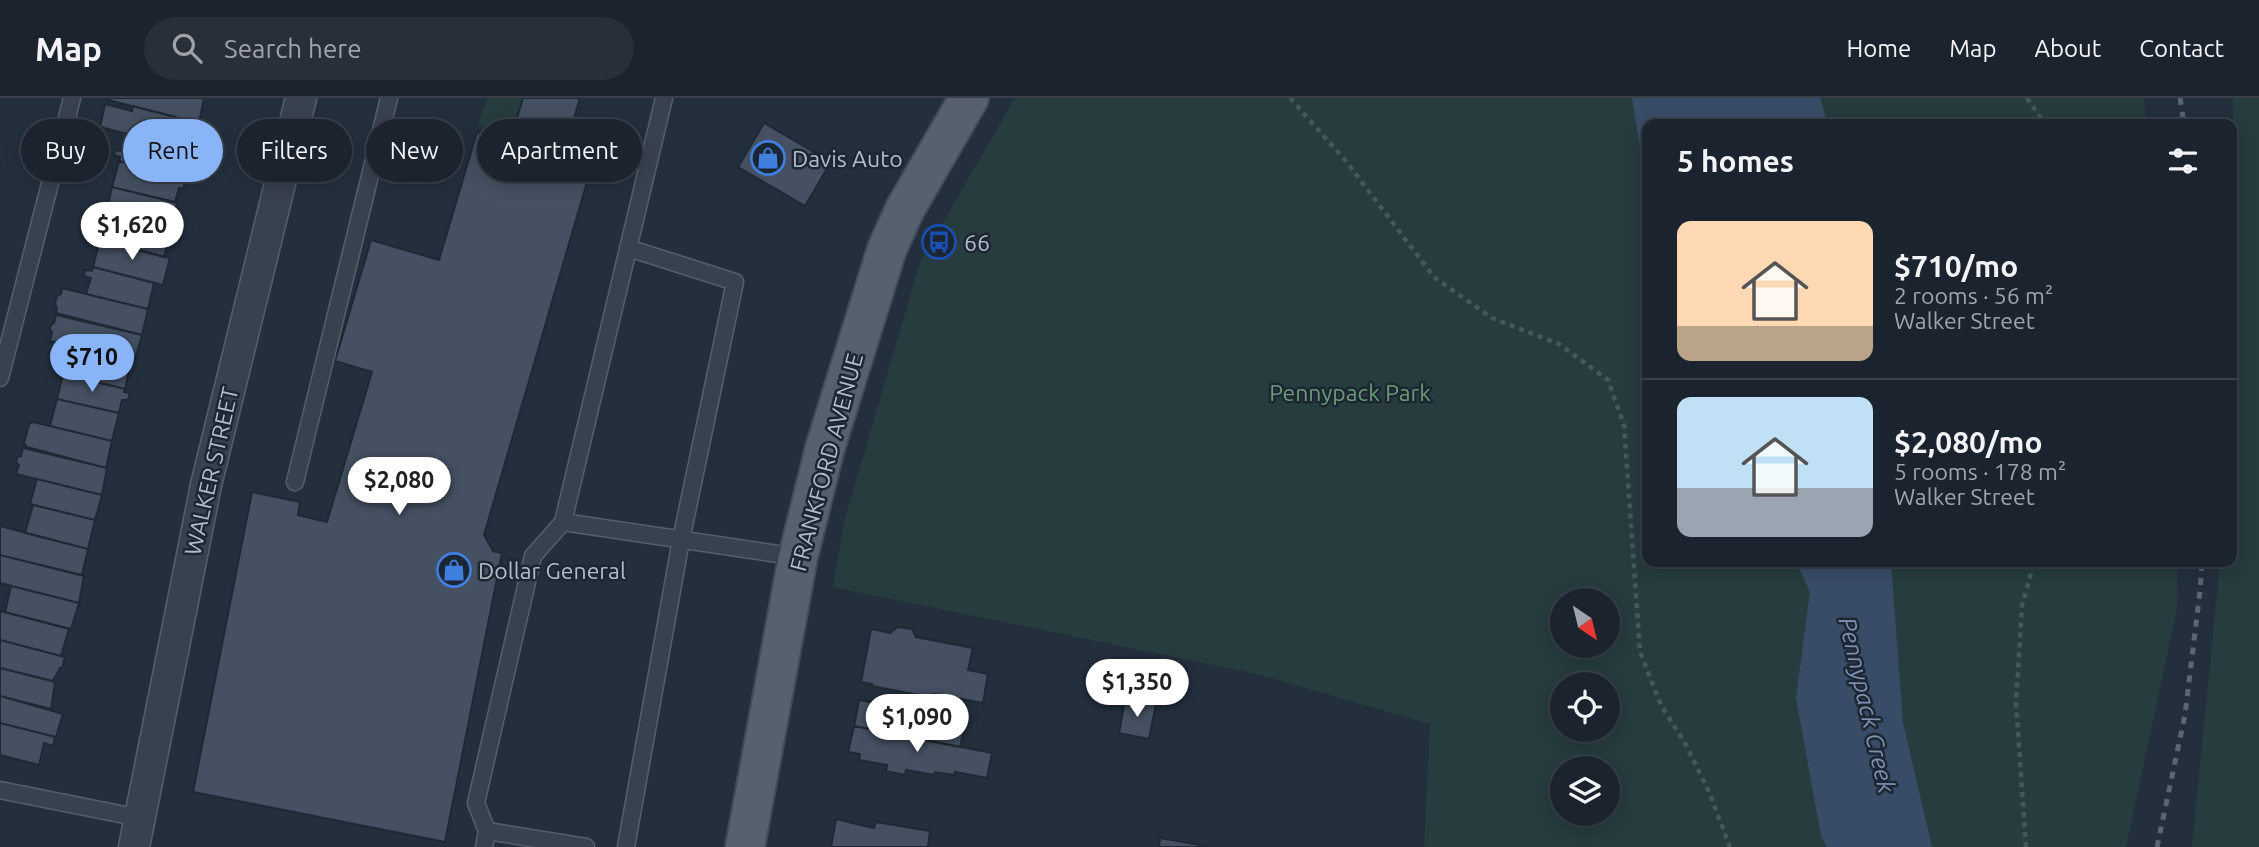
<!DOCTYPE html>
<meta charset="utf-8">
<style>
body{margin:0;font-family:Ubuntu,sans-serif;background:#282f3a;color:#f1f3f6;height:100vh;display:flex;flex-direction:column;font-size:26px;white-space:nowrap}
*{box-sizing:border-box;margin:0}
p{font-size:23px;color:#a0a4aa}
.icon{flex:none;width:38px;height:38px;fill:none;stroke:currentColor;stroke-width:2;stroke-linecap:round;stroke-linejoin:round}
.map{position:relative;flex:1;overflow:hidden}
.sheet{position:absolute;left:1642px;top:21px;width:595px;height:448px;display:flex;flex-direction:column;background:#1b232e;border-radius:14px;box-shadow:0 4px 18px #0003,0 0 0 2px #39404a}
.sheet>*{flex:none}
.guide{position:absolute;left:21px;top:21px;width:665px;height:63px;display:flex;gap:14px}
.needle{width:46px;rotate:145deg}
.controls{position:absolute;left:1550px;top:490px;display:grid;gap:14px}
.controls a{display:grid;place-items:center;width:70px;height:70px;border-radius:50%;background:#1b232e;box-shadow:0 4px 18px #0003,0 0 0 2px #39404a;font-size:35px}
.price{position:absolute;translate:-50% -60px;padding:0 16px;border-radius:24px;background:#fff;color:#222;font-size:23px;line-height:46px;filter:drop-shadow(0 2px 4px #0008)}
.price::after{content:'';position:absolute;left:50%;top:42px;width:21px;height:16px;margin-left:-10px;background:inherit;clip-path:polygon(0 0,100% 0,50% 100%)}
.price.on{background:#8ab4f8;color:#111}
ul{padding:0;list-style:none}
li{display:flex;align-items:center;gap:21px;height:175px;padding:0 35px}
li+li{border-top:2px solid #39404a}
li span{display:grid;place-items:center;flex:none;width:196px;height:140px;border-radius:14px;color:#555}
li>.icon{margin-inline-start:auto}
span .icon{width:84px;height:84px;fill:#fffc;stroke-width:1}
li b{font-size:30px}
h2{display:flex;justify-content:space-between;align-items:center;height:84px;padding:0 35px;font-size:30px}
.chip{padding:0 24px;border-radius:32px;background:#1b232e;box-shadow:0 4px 18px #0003,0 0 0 2px #39404a;font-size:24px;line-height:63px}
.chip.on{background:#8ab4f8;color:#111}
header{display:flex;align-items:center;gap:42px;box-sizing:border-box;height:98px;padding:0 35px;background:#1b232e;border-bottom:2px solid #39404a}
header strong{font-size:33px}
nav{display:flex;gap:38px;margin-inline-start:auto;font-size:24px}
.search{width:490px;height:63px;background:#282f3a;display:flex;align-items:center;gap:18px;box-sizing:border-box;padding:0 24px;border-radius:38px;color:#a0a4aa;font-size:26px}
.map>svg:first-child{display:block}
</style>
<header>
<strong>Map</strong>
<div class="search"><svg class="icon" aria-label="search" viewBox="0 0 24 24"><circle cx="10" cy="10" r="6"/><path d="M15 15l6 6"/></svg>Search here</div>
<nav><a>Home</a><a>Map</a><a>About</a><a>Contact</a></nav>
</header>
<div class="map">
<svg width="2259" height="749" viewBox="0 0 2259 749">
<rect width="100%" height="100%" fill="#242f3e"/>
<path fill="#263c3f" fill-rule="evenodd" d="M487 0H523L511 37 478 27Z
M1015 0H2144L2146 26H1647V464H2178L2177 511 2126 749H1424L1430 626 1257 576 833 489 844 424 920 164ZM1563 502H1608V548H1563ZM1563 586H1608V632H1563ZM1563 670H1608V716H1563Z
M2233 0H2259V749H2192L2220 464H2231V353L2237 290Z"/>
<path fill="#394c67" d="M1632 0H1820L1828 26H1647V93Z
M1796 464H1891L1903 625 1932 749H1827L1821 738 1796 600 1810 494Z"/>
<path fill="#455162" stroke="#1f2835" stroke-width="2" d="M109 0H204L199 25 108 2Z
M523 0H580L563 58 592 67 484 437 493 453 502 455 445 744 193 694 252 394 300 404 298 417 327 424 372 274 335 263 371 142 439 162 477 34 510 44Z
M105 6 132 13 133 8 199 25 190 52 100 29Z
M764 25 831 64 805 108 738 69Z
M126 35 188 51 184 67 189 68 187 76 183 75 182 78 119 63 120 59 114 57 115 52 121 53Z
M119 63 182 78 181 81 186 83 183 91 179 90 175 104 112 89Z
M112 89 177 105 171 132 106 116Z
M106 116 171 132 164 159 100 142Z
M100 142 170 160 163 187 93 169Z
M93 169 154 185 148 211 86 196 91 180 84 178 85 172 92 173Z
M62 190 148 211 142 237 56 215 57 210 55 206 57 198 61 196Z
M56 217 142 237 134 264 50 243 52 234 50 232 51 227 54 225Z
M70 247 131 263 125 291 63 276Z
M63 276 125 291 124 294 130 295 128 302H122L119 315 57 301Z
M57 301 119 315 112 343 50 328Z
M33 324 112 343 106 370 27 349 24 345 29 326Z
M23 350 107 370 102 397 16 376 19 367 16 364 17 359 21 358Z
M37 381 102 397 95 422 30 406Z
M33 407 95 422 88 451 25 435Z
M0 428 88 451 82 477 0 457Z
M0 457 84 478 79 505 0 485Z
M11 488 79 505 71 531 5 514Z
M0 513 69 531 61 558 0 542Z
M898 529 912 531 916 539 973 550 968 572 988 576 983 605 934 596 933 600 872 588V586L861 584 871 531 890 535Z
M0 542 65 559 62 570H60L53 583 0 570Z
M0 570 55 584 51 611 0 598Z
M0 598 63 616 56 639 0 625Z
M1125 601 1156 606 1149 641 1119 635Z
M859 602 899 609 900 603 948 612 944 628 964 632 960 649 854 628Z
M0 625 55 639 53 648 44 645 39 667 0 657Z
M854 628 992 655 987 680 955 674 954 677 935 674 934 677 906 672 905 677 886 673 887 667 859 662 860 656 848 654Z
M836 721 874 730 876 724 930 733 928 749H831Z
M1160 740 1206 748V749H1159Z"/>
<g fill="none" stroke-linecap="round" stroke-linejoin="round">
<g stroke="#565f6c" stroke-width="19">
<path id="lane" d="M664 0 563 424 798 459
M0 280 72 0
M295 384 389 0
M0 692 140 720
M487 733 476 705 533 458 563 424
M484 749 487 733 586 749
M626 749 681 442 735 184 628 150"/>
</g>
<g stroke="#565f6c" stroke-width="33">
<path id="street" d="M134 749 206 387 301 0"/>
</g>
<g stroke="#414a57" stroke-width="42">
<path id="primary" d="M745 749 798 459 825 350 887 151 905 111 969 0"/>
</g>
<path stroke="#44595c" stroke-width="4.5" stroke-dasharray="5 5" stroke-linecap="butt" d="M1290 0 1345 62 1434 179 1492 220 1559 246 1608 282 1624 327 1640 554 1661 607 1686 647 1709 694 1730 749
M2027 0 2045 26
M2026 749 2016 605 2022 508 2034 464"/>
<use href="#lane" stroke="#38414e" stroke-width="16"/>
<use href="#street" stroke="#38414e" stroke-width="30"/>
<use href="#primary" stroke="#56606e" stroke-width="38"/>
<path stroke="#5a6575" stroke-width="5" stroke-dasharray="7 7" stroke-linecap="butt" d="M2180 0 2184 26
M2157 749 2185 617 2200 493 2202 464"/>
</g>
<defs>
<g id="shop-ring" transform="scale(1.75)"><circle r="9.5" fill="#1d2633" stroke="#3f7fe0" stroke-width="1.5"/><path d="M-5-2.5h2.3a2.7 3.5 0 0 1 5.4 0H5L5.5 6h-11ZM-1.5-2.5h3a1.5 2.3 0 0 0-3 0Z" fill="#3f7fe0"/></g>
<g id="bus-ring" transform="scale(1.75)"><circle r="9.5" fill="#1d2633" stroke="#1a4fb4" stroke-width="1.5"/><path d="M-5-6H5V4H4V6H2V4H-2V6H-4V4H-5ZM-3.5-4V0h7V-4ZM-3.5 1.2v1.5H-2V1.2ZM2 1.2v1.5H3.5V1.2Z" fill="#1a4fb4"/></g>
</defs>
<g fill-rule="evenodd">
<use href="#shop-ring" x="768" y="60"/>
<use href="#bus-ring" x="939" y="144"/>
<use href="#shop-ring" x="454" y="472"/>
</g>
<g text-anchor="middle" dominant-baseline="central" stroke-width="5" stroke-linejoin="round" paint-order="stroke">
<g font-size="23" fill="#b4bcc9" stroke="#1d2633" text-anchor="start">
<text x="792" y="60">Davis Auto</text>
<text x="964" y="144">66</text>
<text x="478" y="472">Dollar General</text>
</g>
<g font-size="23" fill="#6b9a76" stroke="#1d2633">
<text x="1350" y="294">Pennypack Park</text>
</g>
<g font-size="23" fill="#b4bcc9" stroke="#1d2633">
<text transform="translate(826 364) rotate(-75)">FRANKFORD AVENUE</text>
<text transform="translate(211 373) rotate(-77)">WALKER STREET</text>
</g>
<g font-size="24" font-style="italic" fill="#7c92b1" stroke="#1d2633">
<text transform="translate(1867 607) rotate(77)">Pennypack Creek</text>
</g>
</g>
</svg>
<div class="controls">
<a><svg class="needle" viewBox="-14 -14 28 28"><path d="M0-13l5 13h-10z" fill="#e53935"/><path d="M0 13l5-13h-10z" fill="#a0a4aa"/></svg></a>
<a><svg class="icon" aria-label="locate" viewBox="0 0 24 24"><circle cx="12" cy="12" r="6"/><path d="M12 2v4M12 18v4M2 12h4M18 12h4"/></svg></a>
<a><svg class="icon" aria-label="layers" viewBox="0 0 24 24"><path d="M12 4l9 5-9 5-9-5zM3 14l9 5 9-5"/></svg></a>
</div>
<b class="price" style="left:132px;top:164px">$1,620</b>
<b class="price on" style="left:92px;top:296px">$710</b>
<b class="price" style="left:399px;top:419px">$2,080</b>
<b class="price" style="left:1137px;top:621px">$1,350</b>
<b class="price" style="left:917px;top:656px">$1,090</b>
<div class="guide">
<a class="chip">Buy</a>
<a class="chip on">Rent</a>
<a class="chip">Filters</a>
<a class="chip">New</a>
<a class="chip">Apartment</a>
</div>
<section class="sheet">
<h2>5 homes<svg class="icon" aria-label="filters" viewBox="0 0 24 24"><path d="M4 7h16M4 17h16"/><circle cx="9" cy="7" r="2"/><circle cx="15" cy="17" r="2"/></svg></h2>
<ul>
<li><span style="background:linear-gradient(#ffd9b3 75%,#b9a48a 0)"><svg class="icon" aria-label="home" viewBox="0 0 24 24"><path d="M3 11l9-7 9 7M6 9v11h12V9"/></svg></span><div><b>$710/mo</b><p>2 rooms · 56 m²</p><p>Walker Street</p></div></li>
<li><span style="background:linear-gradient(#bfe0f5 65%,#9aa5b1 0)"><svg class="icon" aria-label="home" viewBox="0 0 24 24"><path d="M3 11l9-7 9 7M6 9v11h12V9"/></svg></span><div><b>$2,080/mo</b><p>5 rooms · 178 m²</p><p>Walker Street</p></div></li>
</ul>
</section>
</div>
